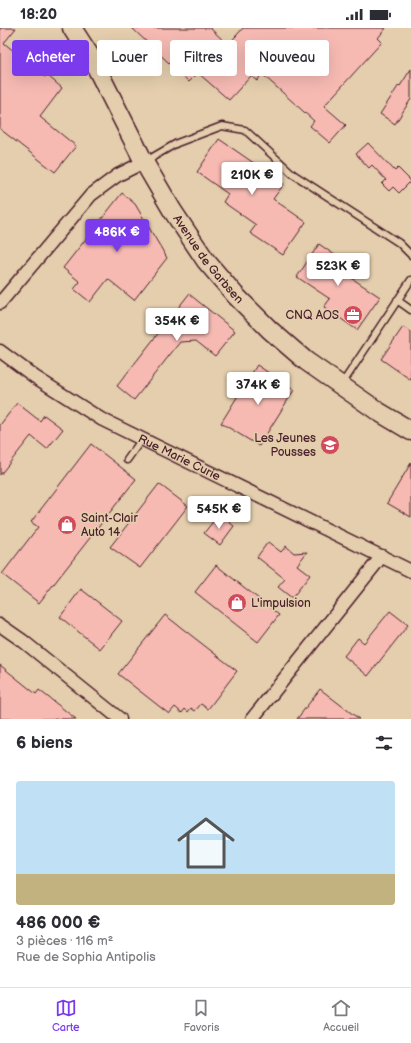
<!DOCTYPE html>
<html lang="fr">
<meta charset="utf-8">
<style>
body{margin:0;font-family:"Balsamiq Sans",sans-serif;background:#f2f2f3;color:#2b2b33;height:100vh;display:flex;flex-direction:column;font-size:15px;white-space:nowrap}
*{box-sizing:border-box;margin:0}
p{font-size:13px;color:#7c7c81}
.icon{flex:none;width:22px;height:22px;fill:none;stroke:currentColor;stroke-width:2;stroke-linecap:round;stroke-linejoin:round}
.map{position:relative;height:691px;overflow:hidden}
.sheet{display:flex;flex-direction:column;background:#fff;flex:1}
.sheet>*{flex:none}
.banner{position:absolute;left:12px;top:12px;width:387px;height:36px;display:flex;gap:8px}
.price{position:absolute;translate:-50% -34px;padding:0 9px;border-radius:4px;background:#fff;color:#222;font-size:13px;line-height:26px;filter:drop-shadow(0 1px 2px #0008)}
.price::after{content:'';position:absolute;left:50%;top:24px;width:12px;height:9px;margin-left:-6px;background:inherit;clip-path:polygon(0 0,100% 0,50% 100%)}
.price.selected{background:#7c3aed;color:#fff}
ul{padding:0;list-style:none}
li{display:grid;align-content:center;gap:8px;height:212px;padding:0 16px}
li+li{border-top:1px solid #e1e1e2}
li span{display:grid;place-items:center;height:124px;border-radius:4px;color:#555}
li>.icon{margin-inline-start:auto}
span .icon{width:72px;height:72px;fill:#fffc;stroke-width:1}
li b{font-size:17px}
h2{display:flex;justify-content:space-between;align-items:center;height:48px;padding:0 16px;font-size:17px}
.chip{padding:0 14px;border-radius:4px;background:#fff;box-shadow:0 4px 16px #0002;font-size:14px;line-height:36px}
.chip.selected{background:#7c3aed;color:#fff}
.status{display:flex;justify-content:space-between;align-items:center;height:28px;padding:0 20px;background:#fff;direction:ltr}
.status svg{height:11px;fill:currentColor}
.dock{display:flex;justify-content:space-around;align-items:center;height:56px;border-top:1px solid #e1e1e2;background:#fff;font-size:11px;color:#7c7c81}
.dock a{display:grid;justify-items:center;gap:2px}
.dock .selected{color:#7c3aed}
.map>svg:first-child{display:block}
</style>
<div class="status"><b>18:20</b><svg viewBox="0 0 49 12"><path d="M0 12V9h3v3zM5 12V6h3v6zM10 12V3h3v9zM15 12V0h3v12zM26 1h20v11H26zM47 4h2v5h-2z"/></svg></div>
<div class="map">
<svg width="411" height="691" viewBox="0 0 411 691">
<rect width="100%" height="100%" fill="#e4cead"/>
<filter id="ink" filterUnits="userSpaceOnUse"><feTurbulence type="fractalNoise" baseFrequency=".025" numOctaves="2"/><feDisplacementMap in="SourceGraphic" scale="8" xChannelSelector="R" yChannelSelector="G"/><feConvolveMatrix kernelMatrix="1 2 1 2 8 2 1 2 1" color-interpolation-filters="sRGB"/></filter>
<g filter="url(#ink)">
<path fill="#f6bab3" stroke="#4a1f2b" d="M0 0H16L4 15 45 49 47 47 62 60 40 89 76 118 55 144 0 101Z
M132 0H210L228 17 243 0H386L378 10 382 14 324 78 346 97 330 115 310 98 314 93 262 46 257 53 251 48 229 72 198 45 189 54Z
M411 41V71L395 96 380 86 399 57 400 58Z
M219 111 284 156 273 171 306 194 283 227 250 205 256 197 223 174 228 166 197 144Z
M368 115 395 143 398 140 411 153 399 165 393 159 389 163 382 156 386 152 372 137 369 140 356 126Z
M122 165 135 176 167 230 134 272 108 251 90 274 74 261 80 254 63 240Z
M319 216 352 239 347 247 380 269 357 302 324 279 330 271 297 249Z
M189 266 235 303 215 328 196 313 180 314 134 372 117 358Z
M403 299 411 304V352L381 331Z
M257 337 294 362 259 418 221 395Z
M17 375 40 393 44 387 63 401 47 421 31 408 0 447V397Z
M91 416 136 451 39 575 2 546 38 499 31 494Z
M411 435V489L387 475Z
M159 456 188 478 140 540 110 519Z
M219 486 234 498 220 517 204 505Z
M268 514 281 524 286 518 294 525 307 524 297 537 310 547 292 570 278 559 285 551 257 529Z
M216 537 279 587 258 614 195 564Z
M81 561 122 593 100 621 60 589Z
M390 583 408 597 368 648 344 628 358 610 364 615Z
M165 587 237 643 208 681 201 676 195 683 191 680 188 684 185 681 182 685 175 679 169 686 118 646Z
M0 637 36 666 39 662 76 691H0Z
M320 661 359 691H297Z"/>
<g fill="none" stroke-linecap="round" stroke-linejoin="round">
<g stroke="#4a1f2b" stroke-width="9">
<path id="service" d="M146 133 177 115 222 98 245 102 293 146 399 215 411 227
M397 272 411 282
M342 356 411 252
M127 432 142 411"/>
</g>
<g stroke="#4a1f2b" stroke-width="15">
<g id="minor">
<path d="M0 275 91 167 118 147 144 134"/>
<path id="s1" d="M0 323 35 349 101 391 411 543"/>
<path d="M0 597 23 613 120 691"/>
<path d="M252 691 382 528"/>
</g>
</g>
<g stroke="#4a1f2b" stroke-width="21">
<g id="secondary">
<path id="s2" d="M72 0 92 31 144 134 172 182 206 233 236 268 270 302 306 333 379 384 411 403"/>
</g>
</g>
<use href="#service" stroke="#e4cead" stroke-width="6"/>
<use href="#minor" stroke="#e4cead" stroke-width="12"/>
<use href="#secondary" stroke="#e4cead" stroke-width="18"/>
</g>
</g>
<defs>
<g id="office-disc" transform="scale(1)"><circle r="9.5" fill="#d1495b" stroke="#e4cead"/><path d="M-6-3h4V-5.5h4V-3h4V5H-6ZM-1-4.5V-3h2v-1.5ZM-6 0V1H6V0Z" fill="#fff"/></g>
<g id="school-disc" transform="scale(1)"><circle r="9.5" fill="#d1495b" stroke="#e4cead"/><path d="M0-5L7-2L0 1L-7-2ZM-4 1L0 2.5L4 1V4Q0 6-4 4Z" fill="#fff"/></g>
<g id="shop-disc" transform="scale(1)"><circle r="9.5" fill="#d1495b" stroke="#e4cead"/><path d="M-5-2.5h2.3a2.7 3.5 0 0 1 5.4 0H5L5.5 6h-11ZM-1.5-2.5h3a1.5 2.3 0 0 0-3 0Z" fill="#fff"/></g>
</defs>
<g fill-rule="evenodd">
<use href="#office-disc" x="353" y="287"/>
<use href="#school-disc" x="330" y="417"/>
<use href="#shop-disc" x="67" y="497"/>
<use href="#shop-disc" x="237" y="575"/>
</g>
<g text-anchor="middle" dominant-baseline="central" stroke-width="3.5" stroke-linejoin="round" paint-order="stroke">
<g font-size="12" fill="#4a1f2b" stroke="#e4cead">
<text stroke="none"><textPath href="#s2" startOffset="269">Avenue de Garbsen</textPath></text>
<text stroke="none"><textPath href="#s1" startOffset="209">Rue Marie Curie</textPath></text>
</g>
<g font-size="12" fill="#4a1f2b" stroke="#e4cead" text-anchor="end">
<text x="339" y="287">CNQ AOS</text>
<text x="316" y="410">Les Jeunes<tspan x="316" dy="14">Pousses</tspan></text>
<text x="81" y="490" text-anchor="start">Saint-Clair<tspan x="81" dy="14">Auto 14</tspan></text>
<text x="251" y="575" text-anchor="start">L'impulsion</text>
</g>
</g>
</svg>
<b class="price" style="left:252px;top:168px">210K €</b>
<b class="price selected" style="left:117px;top:225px">486K €</b>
<b class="price" style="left:338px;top:259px">523K €</b>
<b class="price" style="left:177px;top:314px">354K €</b>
<b class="price" style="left:258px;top:378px">374K €</b>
<b class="price" style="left:219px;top:502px">545K €</b>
<div class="banner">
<a class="chip selected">Acheter</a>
<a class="chip">Louer</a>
<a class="chip">Filtres</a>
<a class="chip">Nouveau</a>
</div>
</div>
<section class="sheet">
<h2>6 biens<svg class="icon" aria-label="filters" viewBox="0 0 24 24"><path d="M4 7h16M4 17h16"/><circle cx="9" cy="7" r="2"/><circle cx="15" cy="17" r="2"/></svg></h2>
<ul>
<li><span style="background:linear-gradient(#bfe0f5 75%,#c2b280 0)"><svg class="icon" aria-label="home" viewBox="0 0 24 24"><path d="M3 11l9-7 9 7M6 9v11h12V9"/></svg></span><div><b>486 000 €</b><p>3 pièces · 116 m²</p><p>Rue de Sophia Antipolis</p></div></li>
</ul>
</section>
<nav class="dock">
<a class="selected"><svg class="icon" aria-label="map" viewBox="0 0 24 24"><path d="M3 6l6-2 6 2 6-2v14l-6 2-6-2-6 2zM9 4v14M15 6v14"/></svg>Carte</a>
<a><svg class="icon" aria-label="saved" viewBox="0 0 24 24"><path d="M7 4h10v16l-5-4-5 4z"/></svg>Favoris</a>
<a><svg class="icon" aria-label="home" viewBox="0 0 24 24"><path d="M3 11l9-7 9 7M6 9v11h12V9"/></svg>Accueil</a>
</nav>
